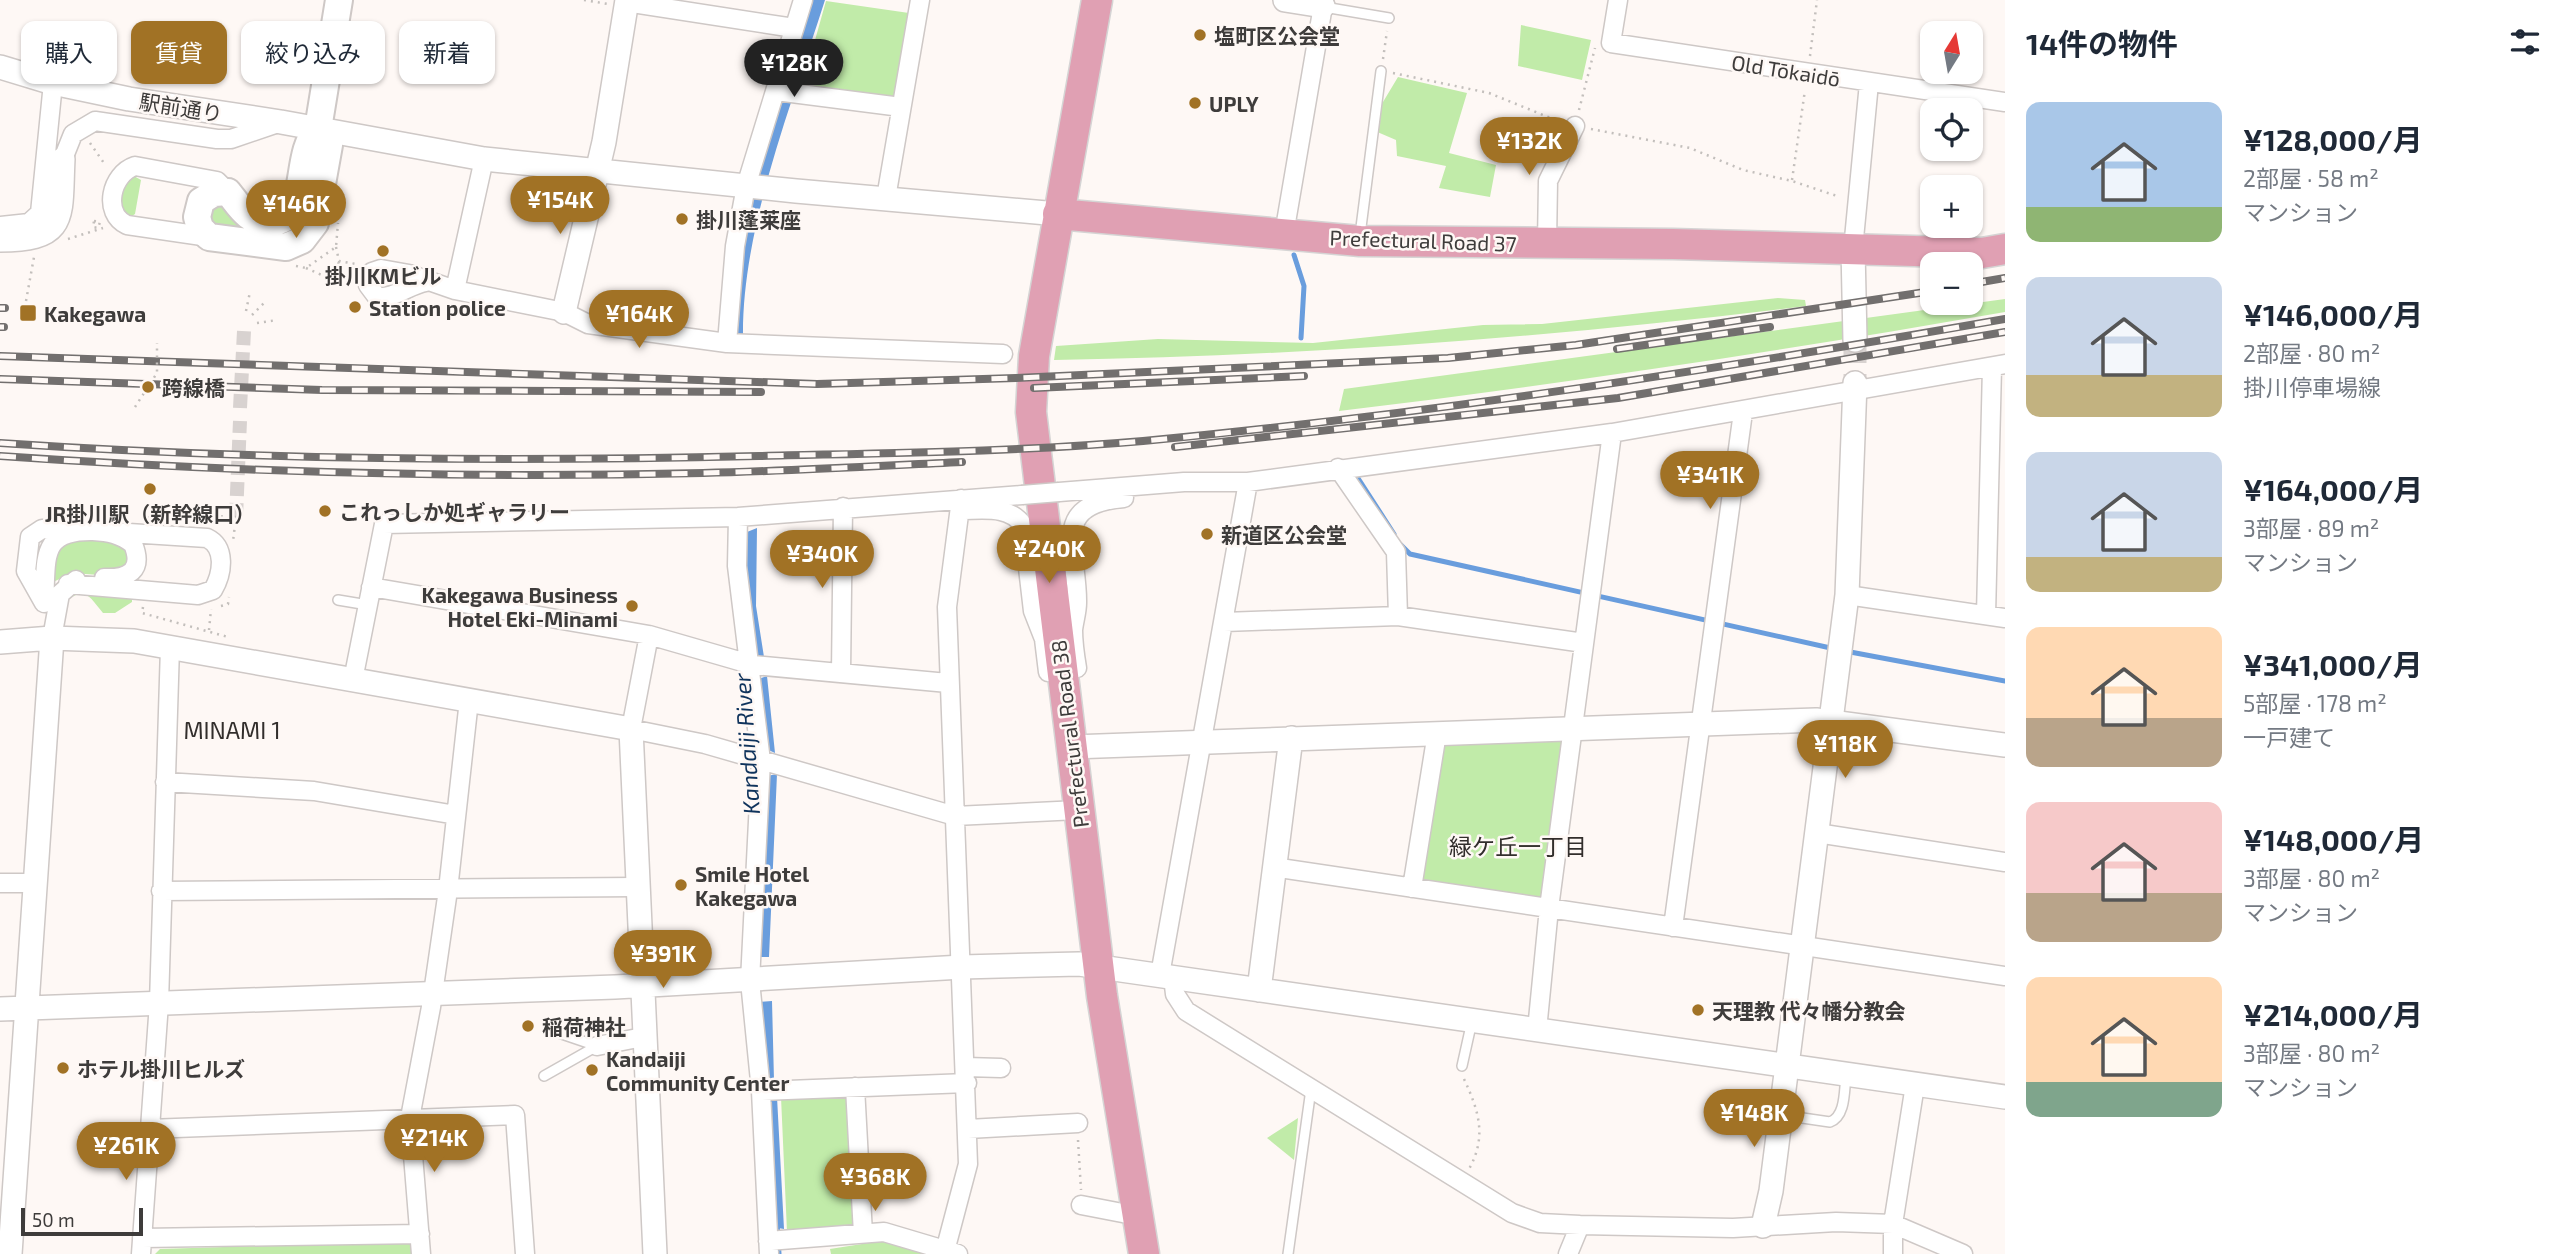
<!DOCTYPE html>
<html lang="ja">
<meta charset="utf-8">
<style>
body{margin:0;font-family:"Exo 2","Noto Sans JP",sans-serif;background:#f6f6f7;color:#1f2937;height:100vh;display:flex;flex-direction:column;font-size:26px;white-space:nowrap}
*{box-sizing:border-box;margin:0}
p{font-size:23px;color:#747a83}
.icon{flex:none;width:38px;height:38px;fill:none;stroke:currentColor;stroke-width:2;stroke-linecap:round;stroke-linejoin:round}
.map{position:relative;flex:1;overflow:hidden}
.sheet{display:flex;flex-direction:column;background:#fff;width:560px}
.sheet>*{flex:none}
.guide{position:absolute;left:21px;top:21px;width:665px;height:63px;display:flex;gap:14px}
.needle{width:46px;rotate:11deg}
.controls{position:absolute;left:1920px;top:21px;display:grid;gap:14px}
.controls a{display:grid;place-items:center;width:63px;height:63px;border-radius:14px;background:#fff;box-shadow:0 2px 5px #0004;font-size:35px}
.scale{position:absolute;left:21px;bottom:18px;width:122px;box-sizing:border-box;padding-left:7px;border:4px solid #3e3c3b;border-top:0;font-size:19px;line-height:24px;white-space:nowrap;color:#3e3c3b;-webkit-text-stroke:5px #fef8f5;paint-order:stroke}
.price{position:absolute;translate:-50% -60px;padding:0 16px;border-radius:24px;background:#a17225;color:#fff;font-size:23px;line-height:46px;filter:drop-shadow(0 2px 4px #0008)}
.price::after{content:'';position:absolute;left:50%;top:42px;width:21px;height:16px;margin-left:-10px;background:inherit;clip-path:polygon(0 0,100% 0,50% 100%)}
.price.on{background:#222;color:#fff}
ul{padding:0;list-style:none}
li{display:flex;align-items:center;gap:21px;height:175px;padding:0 21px}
li span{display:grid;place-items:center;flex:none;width:196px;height:140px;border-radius:14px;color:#555}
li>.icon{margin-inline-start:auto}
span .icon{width:84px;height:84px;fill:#fffc;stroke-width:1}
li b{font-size:30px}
h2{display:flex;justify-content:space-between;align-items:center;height:84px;padding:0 21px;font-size:30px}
.tag{padding:0 24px;border-radius:14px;background:#fff;box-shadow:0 2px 5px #0004;font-size:24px;line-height:63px}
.tag.on{background:#a17225;color:#fff}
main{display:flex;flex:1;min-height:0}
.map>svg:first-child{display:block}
</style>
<main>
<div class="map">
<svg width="2005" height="1254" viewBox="0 0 2005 1254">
<rect width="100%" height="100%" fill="#fef8f5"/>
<path fill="#c1eba9" d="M826 1 909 13 897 93 891 99 801 90Z
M1521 25 1591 40 1582 80 1518 66Z
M1398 77 1467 93 1449 153 1496 165 1490 197 1439 188 1446 166 1397 156 1396 140 1375 131 1377 112Z
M134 176 141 180 135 214 129 218 120 209 123 184Z
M220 203 261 230 219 227 212 223 211 209Z
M1778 298 1805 300 1806 306C1556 337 1306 356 1054 360L1056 346 1158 339 1313 343 1483 325 1542 324Z
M2005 299V312C1783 351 1563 384 1339 411L1344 389Z
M74 538 132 545 134 564 113 576 72 573 51 583 56 546Z
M69 591 132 596V602L115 613H103C89 596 85 585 64 603Z
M1558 738 1564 745 1542 896 1537 899 1425 883 1421 873 1440 748 1446 742Z
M845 1094 851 1099 857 1221 852 1228 787 1232 781 1097Z
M1298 1118 1294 1160 1267 1138Z
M409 1241 416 1248V1254H155L160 1249Z
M881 1241 924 1254H831L830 1249Z"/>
<path fill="#699ddd" d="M812 0H825C792 104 742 227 743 336H733C736 220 779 110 812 0Z
M757 528 756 606 764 657 752 654 747 607V532Z
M767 676 775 753 764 748 756 680Z
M777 774 769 957H758L767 776Z
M772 1001 774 1080H766L759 1002Z
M777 1097 784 1229 772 1227 768 1102Z"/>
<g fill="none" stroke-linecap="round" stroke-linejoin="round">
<path stroke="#699ddd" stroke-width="5" d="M1294 255 1304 286 1301 338
M1354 472 1394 534
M1401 545 1410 554 1835 649
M1845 651 2005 681
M777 1221 779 1254"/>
<path stroke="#d8d2d0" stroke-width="14" stroke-dasharray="14 7" stroke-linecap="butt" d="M240 408 244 331
M236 517 240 421"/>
<path stroke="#d8d2d0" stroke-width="23" stroke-dasharray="23 11" stroke-linecap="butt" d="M1855 340V383"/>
<g stroke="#cec8c6" stroke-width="12">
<path id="service" d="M1324 7 1389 18
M1360 235 1381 71
M338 600 368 605
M550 1030 597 1046
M1462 1066 1472 1021
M544 1076 597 1046
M1782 1115 1830 1122C1846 1116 1844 1090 1846 1076
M1288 1254 1311 1089"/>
</g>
<g stroke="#cec8c6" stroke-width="21">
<path id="minor" d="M1618 0 1611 43 2005 102
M626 2 794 28
M776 91 901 107
M63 159 73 134 95 121 217 139H231L278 123
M886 198 920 0
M0 226 29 223 40 213 53 83
M1284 234 1324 0
M209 237 127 225C102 213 111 174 135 166L217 181 228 192
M1547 243 1548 181 1575 126
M1853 249 1869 83
M426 282C409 285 394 299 377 297L368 285 372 272 381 269 409 274 455 290 564 312 588 324 727 343 1003 354
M455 290 484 159
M727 343 735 246 746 186 803 0
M1338 468 1396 552 1398 616
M1059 492 1184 482H1248L1612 433 2005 364
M960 510C983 510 1009 505 1023 525L1033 611 1044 639 1048 672
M738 517 737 566 761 761 750 981 761 1091 769 1254
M68 584 198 595 213 590C223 573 226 547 207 538L113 532
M371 587 649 635 753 665 948 683
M1847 595 2005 618
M44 601C47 559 39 530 93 531 109 532 120 534 133 544 144 571 128 579 104 578
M44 603 26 571 30 537 42 529 69 531
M1986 615 1992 367
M1224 622 1398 616 1584 643
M649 635 631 729 705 744 955 816 1078 810
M52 638 60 594 76 580
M1077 668C1075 656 1073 642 1073 630 1074 621 1077 612 1077 603 1078 551 1048 504 1124 498
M841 673 843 507
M353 680 384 524 738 517 1022 495
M165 782 314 791 456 815
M1817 833 2005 862
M1273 867 2005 976
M0 883H34
M1412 888 1437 733
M161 891 636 887
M1673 927 1743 412
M1160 975 1248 482
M1173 977 1175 994 1186 1011 1512 1213 1540 1223 1580 1225 1733 1228 1836 1222 1893 1224 1963 1254
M1537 1030 1549 908 1612 433
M597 1046 643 1037
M966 1067 1001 1068
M855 1087 863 1234
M761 1091 967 1083
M149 1129 515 1115 525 1254
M968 1129 1078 1123
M1081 1205 1138 1216
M142 1238 420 1234
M768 1241 884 1232 958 1254
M945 1251 968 1164 947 607 961 499
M141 1254 159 1003 170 647
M421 1254 410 1118 431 1007 448 890 469 700
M1568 1254 1580 1225
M1893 1254V1224L1915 1085"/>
</g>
<g stroke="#cec8c6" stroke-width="26">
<path id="tertiary" d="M1285 0 1323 6
M0 67 53 83 129 99 281 122 484 159 796 191 1058 214
M0 240C69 240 60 216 63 159
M1853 249 1855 340
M564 312 604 142 627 0
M0 642 52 638 134 641 631 729 655 1254
M1072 747 1816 720 2005 745
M1259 990 1291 738
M0 1009 615 987 962 967 1079 964 2005 1097
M1763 1226 1771 1191 1847 595 1855 383
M10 1254 52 638"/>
</g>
<g stroke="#cec8c6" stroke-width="30">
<path id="secondary" d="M318 129 329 145 315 223 302 240 286 247 209 237 200 228 197 217 201 201 214 193 228 192C240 207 248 223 270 222 312 222 292 154 318 129Z
M318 129 339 0"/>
</g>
<g stroke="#d5d4d4" stroke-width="33">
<path id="primary" d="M1097 0 1034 356 1031 412 1102 996 1144 1254
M1058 214 1360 241 1673 244 1982 253 2005 249"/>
</g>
<path stroke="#c3bfbc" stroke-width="2.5" stroke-dasharray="2 5" stroke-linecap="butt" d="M584 0 608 4
M1810 56 1817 0
M1383 59 1387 31
M1393 73 1489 93 1558 121
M1579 110 1595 48
M1591 129 1690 148 1743 170 1792 181 1840 197
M90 143 106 166
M1792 180 1805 90
M94 221 100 222 98 228 93 227Z
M68 239 103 228
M336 247 339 261 356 264
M296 266 306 268 336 247 338 223
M306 268 335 281 339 261
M26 301 34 257
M246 311 250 292
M252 315 266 301
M257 323 277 320
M148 518V514L236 517 233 541
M221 606 228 604 229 597
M143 607 142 613 228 637
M209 630 211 609
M1464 1079C1479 1111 1487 1137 1469 1169
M1078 1140 1081 1190"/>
<use href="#service" stroke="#fff" stroke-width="9"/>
<use href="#minor" stroke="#fff" stroke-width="18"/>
<use href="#tertiary" stroke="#fff" stroke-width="23"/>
<use href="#secondary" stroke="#fff" stroke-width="26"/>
<use href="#primary" stroke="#e0a0b3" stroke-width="30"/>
<g stroke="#726f6e" stroke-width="8">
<path id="rail" d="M1970 284 2005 278
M0 308H5
M0 327H4
M1617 349 1770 327
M0 356 817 384 1016 378 1448 358 1576 345 1932 291
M0 379 322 390 761 392
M1034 388 1304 376
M0 443C253 460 506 462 759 456 887 453 1015 452 1143 441 1433 414 1719 369 2005 319
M1175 447 1618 398 2005 332
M0 456C234 472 469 479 703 473 789 471 876 466 962 462"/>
</g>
<use href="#rail" stroke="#fef8f5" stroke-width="5" stroke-dasharray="16" stroke-linecap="butt"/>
<g stroke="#cec8c6" stroke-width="21" stroke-linecap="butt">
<path id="minor-bridge" d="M1022 495 1059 492"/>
</g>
<path stroke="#c3bfbc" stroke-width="2.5" stroke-dasharray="2 5" stroke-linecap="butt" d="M135 407 157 373V343"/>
<use href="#minor-bridge" stroke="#fff" stroke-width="18"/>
</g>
<g fill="#a17225" stroke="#fef8f5" stroke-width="2.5">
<circle cx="1200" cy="35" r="7"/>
<circle cx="1195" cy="103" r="7"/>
<circle cx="682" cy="219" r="7"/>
<circle cx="383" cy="251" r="7"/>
<circle cx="355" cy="307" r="7"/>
<rect x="19" y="304" width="18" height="18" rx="3.5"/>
<circle cx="148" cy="387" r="7"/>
<circle cx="150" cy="489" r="7"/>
<circle cx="325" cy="511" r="7"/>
<circle cx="1207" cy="534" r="7"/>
<circle cx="632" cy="606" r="7"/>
<circle cx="681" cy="885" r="7"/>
<circle cx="1698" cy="1010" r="7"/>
<circle cx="528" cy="1026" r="7"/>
<circle cx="63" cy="1068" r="7"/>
<circle cx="592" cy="1070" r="7"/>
</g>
<g text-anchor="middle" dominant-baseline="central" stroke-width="5" stroke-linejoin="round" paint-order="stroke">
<g font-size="21" font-weight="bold" fill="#3e3c3b" stroke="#fef8f5" text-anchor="start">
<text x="1214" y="35">塩町区公会堂</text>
<text x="1209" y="103">UPLY</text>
<text x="696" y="219">掛川蓬莱座</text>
<text x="383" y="275" text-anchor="middle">掛川KMビル</text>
<text x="369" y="307">Station police</text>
<text x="44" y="313">Kakegawa</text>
<text x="162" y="387">跨線橋</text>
<text x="339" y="511">これっしか処ギャラリー</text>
<text x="150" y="513" text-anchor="middle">JR掛川駅（新幹線口）</text>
<text x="1221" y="534">新道区公会堂</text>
<text x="618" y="594" text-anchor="end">Kakegawa Business<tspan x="618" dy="24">Hotel Eki-Minami</tspan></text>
<text x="695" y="873">Smile Hotel<tspan x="695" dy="24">Kakegawa</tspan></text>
<text x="1712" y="1010">天理教 代々幡分教会</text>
<text x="542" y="1026">稲荷神社</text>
<text x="606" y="1058">Kandaiji<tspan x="606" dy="24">Community Center</tspan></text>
<text x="77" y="1068">ホテル掛川ヒルズ</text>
</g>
<g font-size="21" fill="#3e3c3b" stroke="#fef8f5">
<text transform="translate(1786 70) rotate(9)">Old Tōkaidō</text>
<text transform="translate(181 107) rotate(9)">駅前通り</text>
<text transform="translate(1423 240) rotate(2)">Prefectural Road 37</text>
<text transform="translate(1069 734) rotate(-97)">Prefectural Road 38</text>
</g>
<g font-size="23" fill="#322e2c" stroke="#fef8f5">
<text x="232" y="730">MINAMI 1</text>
<text x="1518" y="846">緑ケ丘一丁目</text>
</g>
<g font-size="23" font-style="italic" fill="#0f335c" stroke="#fef8f5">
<text transform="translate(746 744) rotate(-94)">Kandaiji River</text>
</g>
</g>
</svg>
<div class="controls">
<a><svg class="needle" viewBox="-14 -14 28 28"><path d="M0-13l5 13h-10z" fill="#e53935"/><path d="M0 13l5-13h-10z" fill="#747a83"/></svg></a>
<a><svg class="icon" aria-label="locate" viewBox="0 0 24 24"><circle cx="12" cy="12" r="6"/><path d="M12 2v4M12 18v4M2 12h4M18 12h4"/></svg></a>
<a>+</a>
<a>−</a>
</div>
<div class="scale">50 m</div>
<b class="price on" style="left:794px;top:99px">¥128K</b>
<b class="price" style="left:1529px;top:177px">¥132K</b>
<b class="price" style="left:560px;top:236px">¥154K</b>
<b class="price" style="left:296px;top:240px">¥146K</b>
<b class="price" style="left:639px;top:350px">¥164K</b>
<b class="price" style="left:1710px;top:511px">¥341K</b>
<b class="price" style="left:1049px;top:585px">¥240K</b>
<b class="price" style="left:822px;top:590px">¥340K</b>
<b class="price" style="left:1845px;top:780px">¥118K</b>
<b class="price" style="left:663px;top:990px">¥391K</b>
<b class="price" style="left:1754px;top:1149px">¥148K</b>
<b class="price" style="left:434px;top:1174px">¥214K</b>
<b class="price" style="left:126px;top:1182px">¥261K</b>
<b class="price" style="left:875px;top:1213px">¥368K</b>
<div class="guide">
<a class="tag">購入</a>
<a class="tag on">賃貸</a>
<a class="tag">絞り込み</a>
<a class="tag">新着</a>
</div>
</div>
<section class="sheet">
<h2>14件の物件<svg class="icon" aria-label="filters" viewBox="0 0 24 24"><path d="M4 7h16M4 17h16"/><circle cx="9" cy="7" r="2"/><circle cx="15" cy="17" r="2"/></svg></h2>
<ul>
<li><span style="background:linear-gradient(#a9c7e8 75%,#8fb573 0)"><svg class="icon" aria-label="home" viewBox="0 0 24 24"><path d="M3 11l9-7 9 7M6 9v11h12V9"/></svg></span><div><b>¥128,000/月</b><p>2部屋 · 58 m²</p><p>マンション</p></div></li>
<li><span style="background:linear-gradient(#c9d6e8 70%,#c2b280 0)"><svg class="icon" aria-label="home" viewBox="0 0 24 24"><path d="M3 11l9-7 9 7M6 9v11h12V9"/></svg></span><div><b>¥146,000/月</b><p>2部屋 · 80 m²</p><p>掛川停車場線</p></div></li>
<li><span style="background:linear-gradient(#c9d6e8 75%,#c2b280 0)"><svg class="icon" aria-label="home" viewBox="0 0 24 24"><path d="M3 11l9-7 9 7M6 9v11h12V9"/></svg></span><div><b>¥164,000/月</b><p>3部屋 · 89 m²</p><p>マンション</p></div></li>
<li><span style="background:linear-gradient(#ffd9b3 65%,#b9a48a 0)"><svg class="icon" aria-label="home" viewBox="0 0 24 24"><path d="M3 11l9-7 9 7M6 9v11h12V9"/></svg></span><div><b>¥341,000/月</b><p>5部屋 · 178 m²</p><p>一戸建て</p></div></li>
<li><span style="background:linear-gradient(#f6c9c9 65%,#b9a48a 0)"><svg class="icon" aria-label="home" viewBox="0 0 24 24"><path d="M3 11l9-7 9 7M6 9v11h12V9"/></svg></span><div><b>¥148,000/月</b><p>3部屋 · 80 m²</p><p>マンション</p></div></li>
<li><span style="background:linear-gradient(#ffd9b3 75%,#7fa58c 0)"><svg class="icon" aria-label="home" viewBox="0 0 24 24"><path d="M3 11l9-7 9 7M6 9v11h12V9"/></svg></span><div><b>¥214,000/月</b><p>3部屋 · 80 m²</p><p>マンション</p></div></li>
</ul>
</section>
</main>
